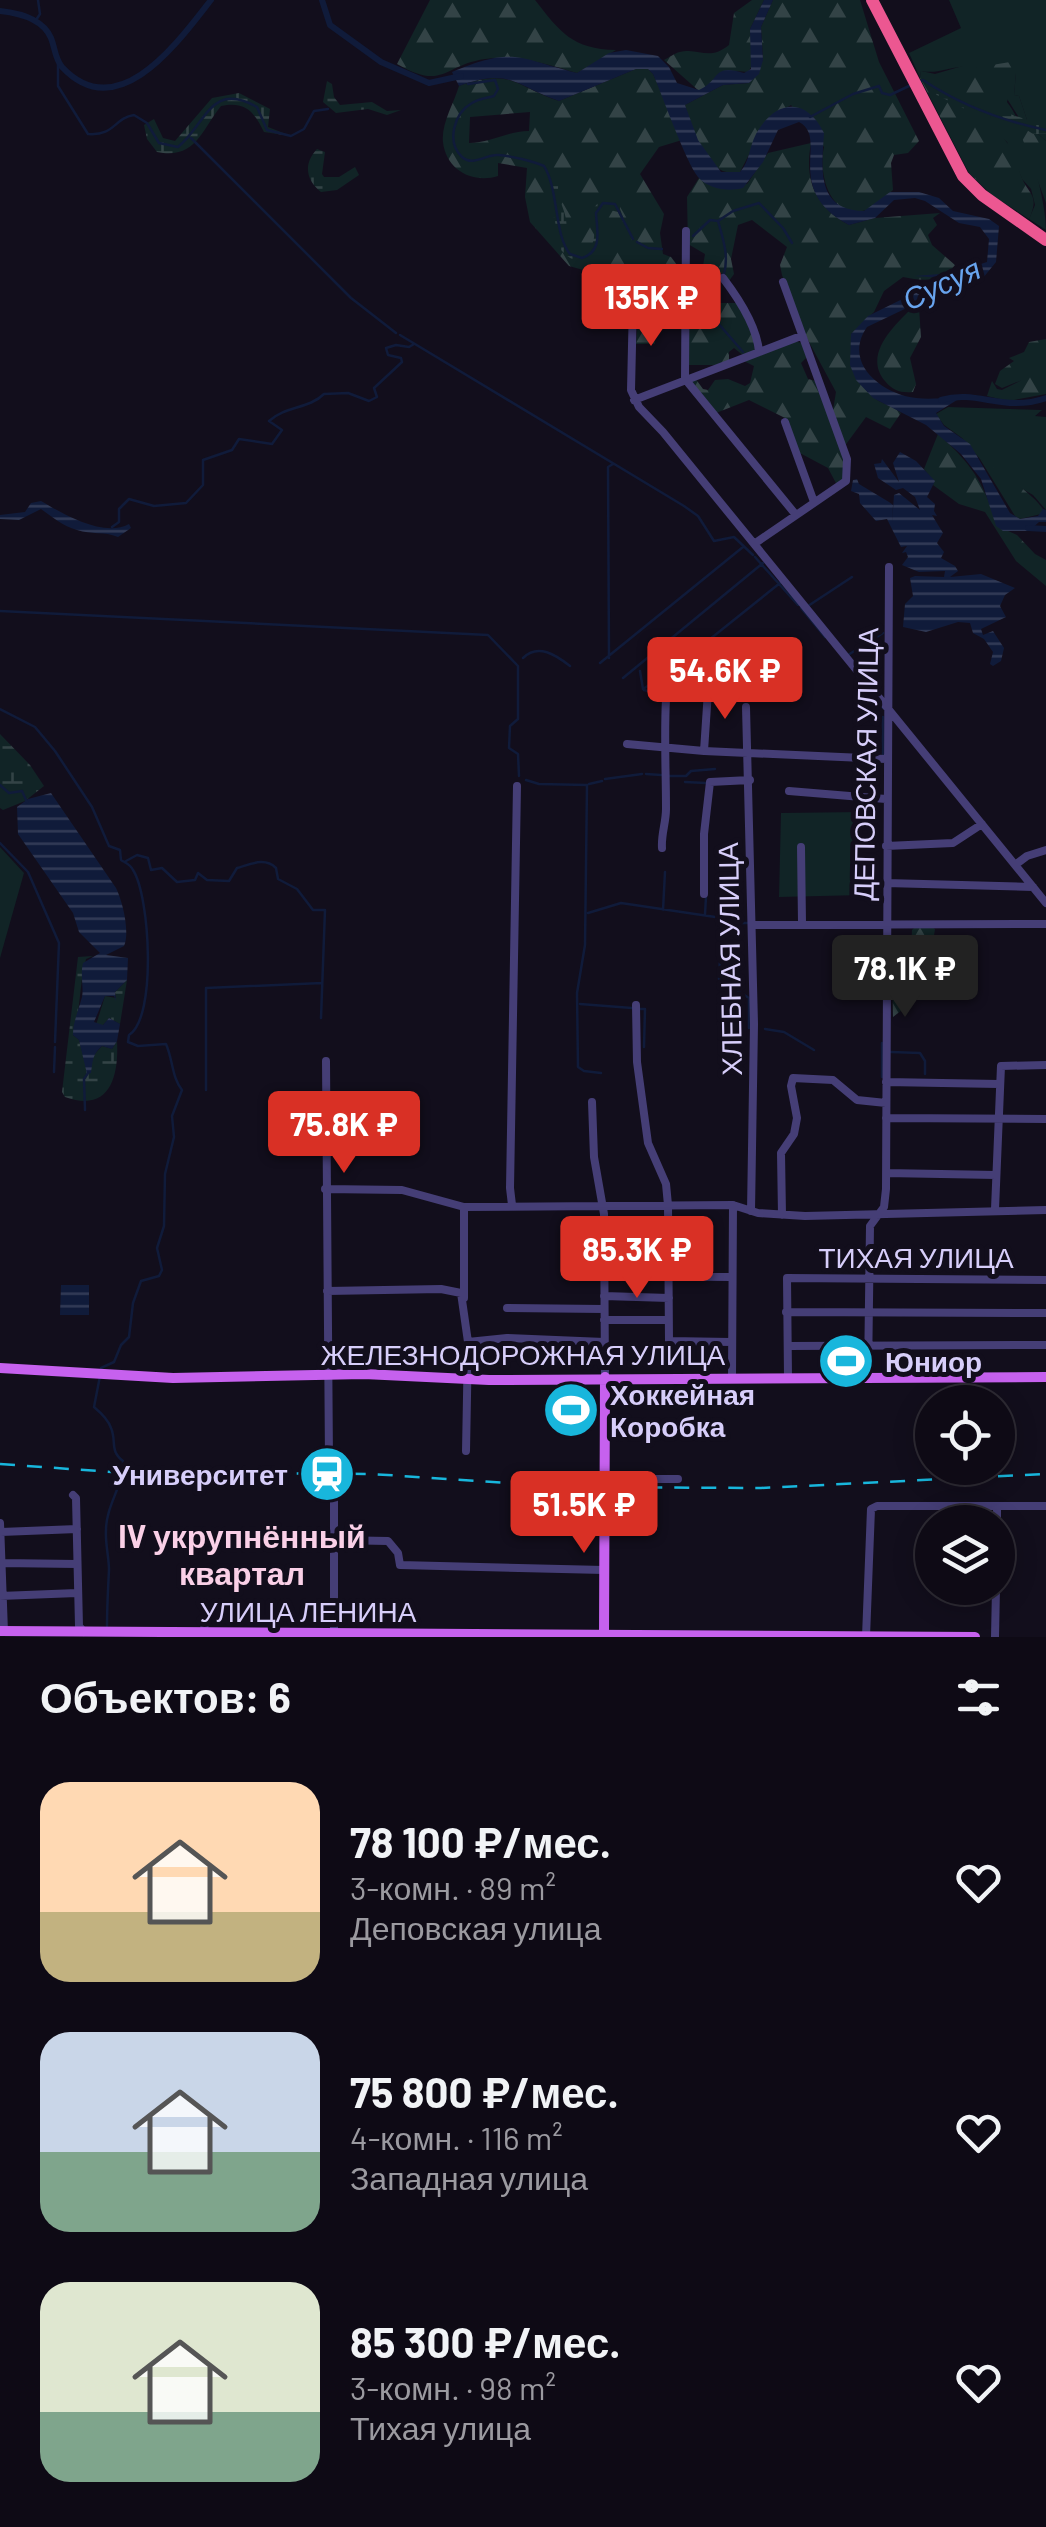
<!DOCTYPE html>
<html lang="ru">
<meta charset="utf-8">
<style>
body{margin:0;font-family:Barlow,sans-serif;background:#1c1822;color:#f1f3f6;height:100vh;display:flex;flex-direction:column;font-size:38px;white-space:nowrap}
*{box-sizing:border-box;margin:0}
p{font-size:32px;color:#9b9aa0}
.icon{flex:none;width:55px;height:55px;fill:none;stroke:currentColor;stroke-width:2;stroke-linecap:round;stroke-linejoin:round}
.map{position:relative;height:1637px;overflow:hidden}
.sheet{display:flex;flex-direction:column;background:#0e0a15;flex:1}
.sheet>*{flex:none}
.buttons{position:absolute;left:915px;top:1385px;display:grid;gap:20px}
.buttons a{display:grid;place-items:center;width:100px;height:100px;border-radius:50%;background:#0e0a15;box-shadow:0 5px 25px #0003,0 0 0 2px #2e2b34;font-size:50px}
.price{position:absolute;translate:-50% -85px;padding:0 22px;border-radius:10px;background:#d93025;color:#fff;font-size:32px;line-height:65px;filter:drop-shadow(0 2px 5px #0008)}
.price::after{content:'';position:absolute;left:50%;top:60px;width:30px;height:22px;margin-left:-15px;background:inherit;clip-path:polygon(0 0,100% 0,50% 100%)}
.price.active{background:#222;color:#fff}
ul{padding:0;list-style:none}
li{display:flex;align-items:center;gap:30px;height:250px;padding:0 40px}
li span{display:grid;place-items:center;flex:none;width:280px;height:200px;border-radius:30px;color:#555}
li>.icon{margin-inline-start:auto}
span .icon{width:120px;height:120px;fill:#fffc;stroke-width:1}
li b{font-size:42px}
h2{display:flex;justify-content:space-between;align-items:center;height:120px;padding:0 40px;font-size:42px}
.map>svg:first-child{display:block}
</style>
<div class="map">
<svg width="1046" height="1637" viewBox="0 0 1046 1637">
<defs>
<pattern id="forest-firs" width="22" height="20" patternUnits="userSpaceOnUse" patternTransform="scale(2.5)"><rect width="22" height="20" fill="#112426"/><path d="M5 1l3.5 6h-7zM16 11l3.5 6h-7z" fill="#334346"/></pattern>
<pattern id="wetland-marsh" width="20" height="14" patternUnits="userSpaceOnUse" patternTransform="scale(2.5)"><rect width="20" height="14" fill="#112426"/><path d="M1 5h8M5 5V1M11 12h8M15 12V8" fill="none" stroke="#334346"/></pattern>
<pattern id="water-rules" width="6" height="5" patternUnits="userSpaceOnUse" patternTransform="scale(2.5)"><rect width="6" height="5" fill="#101b3a"/><path d="M0 2.5h6" fill="none" stroke="#323b57"/></pattern>
</defs>
<rect width="100%" height="100%" fill="#120e1c"/>
<path fill="#112426" d="M949 0H1046V141L1029 126 1019 96 1014 95 1016 72 1007 102C1026 125 1046 199 1046 230L1029 219 1035 205 1031 189 1022 179 1007 142 994 131 976 67C956 63 941 75 921 71L920 78 909 53 961 28Z
M948 407 1042 410 1035 416 1046 417V510L1033 495 1003 478 980 459 962 438 944 425 936 414Z
M861 812 863 895 779 897 781 813Z
M0 847 24 873 0 958Z
M922 977 951 978 954 985 951 995 915 996 916 982Z"/>
<path fill="url(#forest-firs)" fill-rule="evenodd" d="M430 0H535C560 32 572 49 616 50L577 73C546 64 518 54 485 59 443 65 444 91 397 64Z
M752 0H764L750 29 753 64 748 72C703 68 728 77 699 91L664 60C669 58 674 53 680 52 699 47 708 62 729 45L734 13Z
M773 0H860L879 62 919 141 908 153 894 155 891 163 893 190C885 197 876 207 866 210 829 221 818 172 824 147L791 105 766 121 740 172C706 180 693 130 685 105L723 85 749 83 763 60 761 27Z
M1010 62 1016 72 1014 95 1019 96 1029 126 1046 141V203L1020 132 1018 116 994 78 992 65Z
M966 65 976 66 995 105 989 111C993 129 999 132 1009 145 1015 154 1017 165 1021 176 1029 196 1040 194 1029 219L992 195 969 173 920 78 921 71 935 74Z
M636 69H648L653 74 682 140 659 147 640 174 664 214 660 233 663 254 671 257 677 265 672 280 657 286 655 344H636L641 286 569 266 530 222 525 197 527 168 498 163V176C473 184 446 170 443 142 441 124 454 103 459 86 512 67 515 87 559 101ZM530 112 529 131C508 131 490 143 469 143L470 117Z
M811 143C804 180 815 207 849 225L875 218 940 213 933 218 937 225 928 235 932 245 955 265C942 283 923 281 903 277L884 291 874 312 851 334C851 358 853 379 872 396 880 404 892 405 901 413L890 429 866 417 844 447 832 416 836 392 802 329 782 275 780 265 787 247 752 220 738 225 731 259 734 274 729 281 721 273 704 281 712 303H738L753 334 755 351 744 356 734 348 729 352V361L722 365H688V274L702 272 705 254 688 244 687 197 699 178 708 184H747L768 153Z
M914 306 919 308 921 337 910 358 916 384 913 392C901 393 893 391 885 381 862 354 896 324 914 306Z
M1046 339V394L1008 401 987 396 992 381 997 389 1002 390 1022 380 1002 388 995 384 1000 371 1014 361 1009 358 1024 352 1029 342Z
M793 341 802 343 807 357 801 363 808 379 816 381 845 460 846 478 837 485 828 468 798 452 785 418 749 400 716 413 690 384 695 378 703 389 708 390 715 380 728 379 745 386 750 383 754 366 742 360Z
M938 434C972 464 984 483 997 526L1017 535 1035 554 1046 560V586L1016 561 985 512 959 504 933 485 934 481 924 469Z
M980 459C999 471 1031 492 1043 509L1041 514 1020 519 1015 516Z
M916 926H930L935 929 932 948 921 952 920 973 914 976 911 1003 893 1017 892 965 911 953 912 930Z"/>
<path fill="url(#wetland-marsh)" d="M327 81 332 84 334 97 340 105 372 102 387 111 401 110 387 115 368 109 336 113 323 102Z
M239 93 270 109 268 127 291 136 264 132C254 112 246 101 221 106 202 129 196 160 157 152L147 139 144 125 154 119 163 138 175 141 212 98Z
M933 93 986 106 1046 126V134H1033L1016 123 965 109Z
M317 149 325 152 322 174 324 177H339L355 167 359 175 337 190 321 192C306 180 303 164 317 149Z
M548 171 560 178C554 194 563 203 566 219 568 233 563 240 572 252L587 253C598 239 594 228 591 211L606 194 621 199 620 209 632 241 618 212 602 208 600 249 594 258C579 263 572 262 561 250L545 174Z
M0 734 30 765 44 786 25 801 3 810 0 808Z
M93 956 86 959C79 985 81 1009 73 1035L79 1040 88 1074 94 1055 102 1046 112 1049 117 1041C119 1078 109 1113 65 1097L62 1092 78 957Z
M127 980 120 1024 109 1018 103 1025H96L105 996 116 998 115 992Z"/>
<path fill="url(#water-rules)" d="M764 0H773L761 27 763 60 759 74 749 83 723 85 685 105 698 140 721 172H740C750 161 749 147 756 134 775 100 806 96 824 133 822 167 815 210 864 211L890 192H919L939 198 953 211 989 219 999 226 996 262 983 278 936 294 867 327C842 363 882 394 916 398 930 400 943 397 957 400L936 413 944 426 970 444 1010 513 1020 519 1038 516 1043 509 1046 510V522H1039L1029 531H1003L996 526 981 479 961 454 926 425 873 398 856 380 850 365 851 334 868 316 945 278 914 276 953 273 987 262 989 239 980 227 959 223 925 201 915 198 894 200 875 218 849 225C781 189 830 138 799 122L778 130 763 162 743 188C728 192 708 189 698 177 685 160 663 97 653 74L648 69H636L559 101C515 86 511 67 459 86L452 72C514 46 517 58 577 73L609 53 626 50 658 56 669 67 677 83 699 90C721 80 712 63 744 73L751 69 750 29Z
M900 452 916 461 935 481 927 497 935 504 934 511 937 516 932 515 943 533 937 543 944 552 941 558 955 566 958 571 950 577 981 574 1015 588 1005 595 1000 606 1006 617 981 629 983 635 993 631 1004 648 1001 661 993 666 990 664 993 652 984 639 973 633 970 623 958 622 926 632 903 627 905 604 913 596 910 578 915 576 944 577 945 571 919 572 902 565 908 557 906 552 902 553 907 546 901 547 887 519 876 521 860 503 859 494 851 491 853 480 857 479 859 484 889 502 893 505 892 524 894 495 899 493 920 510 915 497 903 488 896 490 878 478 874 464 881 463 882 459 899 482 893 463Z
M41 501C63 514 104 538 129 524L131 528 118 537C104 531 92 535 77 530 63 526 52 517 41 509L19 520 0 519V515L25 512 31 503Z
M51 793 116 888C123 902 130 933 124 946L106 955 128 958 127 980 115 992 116 1001 114 996H105L94 1022 103 1025 109 1018 120 1024 117 1041 112 1049 102 1046C92 1055 93 1061 91 1073L87 1074 79 1040 73 1035C73 1022 78 1012 82 997 84 988 80 975 83 963L100 953 79 932 73 913 18 834 17 807 28 799Z
M61 1285H89V1315H60Z"/>
<g fill="none" stroke-linecap="round" stroke-linejoin="round">
<path stroke="#101b3a" stroke-width="2.5" d="M36 20 40 14 38 0
M58 64V86L88 134C115 136 114 118 134 115L147 123 159 143 178 147C206 125 210 80 257 107L267 130 291 136 304 129 314 111 328 109
M919 82 923 80C959 104 1003 121 1046 130
M468 84 495 80 498 89 494 96C487 98 478 99 472 103 454 113 446 142 462 157 473 167 486 154 498 155 511 156 533 161 544 166 559 190 554 235 570 254L582 258C603 251 597 231 596 213L603 203 615 204 633 239
M810 117 853 94 879 86 882 93 890 95 909 86
M191 138 351 298 396 333
M718 221 733 211 759 203 783 228 792 243
M693 236 710 220 718 221C723 239 729 255 724 274L701 285 694 304 705 308 743 352
M637 242 648 248 662 249
M400 335 684 506 698 516 714 541 734 537 753 555
M112 527 119 522V509L129 499 154 506 186 503 203 485V460L232 450 239 439 272 444 282 430 269 421C285 406 309 409 324 394L348 393 369 401 377 397 374 388 402 362 401 358 388 355 386 348 396 345 409 347 414 344
M755 557 798 605
M808 606 852 577
M801 608 825 637
M0 611 488 635 518 666V719L510 726 509 748 518 754 519 776
M703 645 720 675 743 700 764 691 785 694 787 697
M848 655 883 633
M523 658C538 643 556 655 570 666
M609 658 608 467 613 464
M600 663 743 547
M640 671 643 689
M623 678 763 563
M858 678 883 708
M643 689 665 675 780 583
M736 689 752 671
M644 690 652 692
M665 697V675
M0 709 35 727 55 751 92 807 109 846 120 850 121 860C126 863 131 865 133 870 150 896 157 1018 129 1035L128 1042 138 1046 166 1044C173 1060 172 1078 182 1090L172 1116 174 1137 165 1174 164 1226 157 1248 162 1270 159 1276 141 1281 133 1303 129 1337 121 1345 114 1362 101 1368
M883 717V754
M646 774 661 775
M669 776H686L691 771 715 769
M605 779 642 774
M526 780 539 784 587 785 585 945 577 993 578 1067 584 1071 601 1073
M685 782 706 783
M589 784 602 781
M0 785 9 793 22 791 27 802
M0 843 28 872 59 943 55 1042
M126 861 137 855 148 858 151 870 162 868 177 882 195 880 198 873 207 880 229 881 237 868C251 864 265 857 276 868L278 879 297 889 313 910H325L321 1018
M663 910 665 872
M588 913 621 903 722 918 719 979 749 998V1028
M705 914 706 897
M723 919 729 923H749
M580 1004 632 1008
M639 1009H645L644 1047
M765 1029 784 1032 814 1050
M891 1052 920 1053 925 1061V1074
M54 1072 55 1047
M882 1077V1043
M206 1090V988L322 983
M85 1110 84 1079 88 1073
M100 1376 94 1407C100 1412 108 1419 111 1428 117 1442 109 1450 123 1461 124 1485 106 1505 106 1530 105 1543 109 1557 109 1570 108 1589 107 1607 107 1626"/>
<path stroke="#101b3a" stroke-width="6" d="M322 0 330 25 381 62 429 83 461 76
M0 11C19 13 43 19 51 38 55 48 55 59 62 67 118 127 178 42 211 0
M941 400C978 389 1003 413 1046 398
M1028 528 1046 529"/>
<path stroke="#453e76" stroke-width="8" d="M686 231 685 379 796 515
M723 278C739 299 757 326 759 352
M633 302 631 390 639 407 663 432 1046 903
M634 400 801 336
M785 422 814 502
M754 544 846 481 847 459 783 282
M746 707 754 1024 751 1211
M627 744 704 751 886 759
M704 751 708 691
M789 791 886 799
M886 846 953 843 982 824
M801 847 802 923
M662 848C661 834 666 823 666 809 666 772 664 736 666 699
M1015 865 1027 856 1046 850
M886 883 1033 887
M704 894V834L710 782 750 780
M753 925 1046 924
M636 1005 637 1062 648 1143 666 1184 668 1205 669 1341 731 1342
M326 1061 329 1461
M886 1082 999 1084
M592 1102 594 1157 604 1214 605 1377
M886 1118 1046 1119
M886 1173 996 1175
M325 1189 402 1190 464 1207 733 1205 758 1213 805 1216 1046 1210
M512 1205 510 1188 517 786
M464 1207V1298
M995 1209 1001 1066 1046 1065
M782 1215 781 1153 794 1134 797 1118 791 1086 793 1078 833 1080 857 1100 886 1103
M605 1237 695 1238
M605 1276 732 1277
M327 1291 441 1289 461 1293 468 1342 466 1451
M604 1296 669 1298
M507 1308 604 1309
M786 1312 1046 1313
M604 1320H668
M468 1342 507 1338 604 1342
M788 1346 1046 1345
M868 1376 870 1226 884 1207 886 1189 889 567
M732 1377 733 1205
M788 1377 787 1278 1046 1280
M605 1477 609 1479H678
M73 1495 76 1498 79 1626 84 1632
M334 1501V1637
M997 1522V1506
M0 1523 4 1632
M1 1532 77 1529
M334 1540 388 1541 398 1553 400 1565 604 1570
M1 1563 77 1564
M0 1596 77 1593
M204 1633 205 1618
M866 1637 871 1509 877 1506H1046
M995 1637 996 1588"/>
<path stroke="#c661ee" stroke-width="10" d="M0 1368 173 1378 364 1374 489 1380 1046 1377
M0 1631 975 1637
M604 1637 605 1377"/>
<path stroke="#ec5791" stroke-width="12" d="M872 0 963 176 982 195 1046 240"/>
<path stroke="#18b6dc" stroke-width="2.5" stroke-dasharray="15 12" stroke-linecap="butt" d="M0 1464 112 1472 372 1474 568 1487 761 1488 1046 1474"/>
</g>
<defs>
<g id="stadium-disc" transform="scale(2.875)"><circle r="9.5" fill="#18b6dc" stroke="#120e1c"/><path d="M0-5a6.5 5 0 1 0 0 10a6.5 5 0 1 0 0-10ZM-3.5-1.8h7v3.6h-7Z" fill="#fff"/></g>
<g id="station-disc" transform="scale(2.875)"><circle r="9.5" fill="#18b6dc" stroke="#120e1c"/><path d="M-3-6H3Q5-6 5-4V2Q5 4 3 4L4.5 6H3L1.5 4h-3L-3 6H-4.5L-3 4Q-5 4-5 2V-4Q-5-6-3-6ZM-3.5-4v3h7v-3ZM-3.5 1v1.5H-2V1ZM2 1v1.5H3.5V1Z" fill="#fff"/></g>
</defs>
<g fill-rule="evenodd">
<use href="#stadium-disc" x="846" y="1361"/>
<use href="#stadium-disc" x="571" y="1410"/>
<use href="#station-disc" x="327" y="1474"/>
</g>
<g text-anchor="middle" dominant-baseline="central" stroke-width="10" stroke-linejoin="round" paint-order="stroke">
<g font-size="28" fill="#d7cefa" stroke="#120e1c">
<text transform="translate(865 764) rotate(-89)">ДЕПОВСКАЯ УЛИЦА</text>
<text transform="translate(729 959) rotate(-91)">ХЛЕБНАЯ УЛИЦА</text>
<text x="916" y="1257">ТИХАЯ УЛИЦА</text>
<text x="523" y="1354">ЖЕЛЕЗНОДОРОЖНАЯ УЛИЦА</text>
<text x="308" y="1611">УЛИЦА ЛЕНИНА</text>
</g>
<g font-size="28" font-weight="bold" fill="#d7cefa" stroke="#120e1c" text-anchor="start">
<text x="885" y="1361">Юниор</text>
<text x="610" y="1394">Хоккейная<tspan x="610" dy="32">Коробка</tspan></text>
<text x="288" y="1474" text-anchor="end">Университет</text>
</g>
<g font-size="30" font-style="italic" fill="#68a4ee" stroke="#120e1c">
<text transform="translate(941 283) rotate(-25)">Сусуя</text>
</g>
<g font-size="32" font-weight="bold" fill="#fad0e7" stroke="#120e1c">
<text x="242" y="1535">IV укрупнённый<tspan x="242" dy="37">квартал</tspan></text>
</g>
</g>
</svg>
<div class="buttons">
<a><svg class="icon" aria-label="locate" viewBox="0 0 24 24"><circle cx="12" cy="12" r="6"/><path d="M12 2v4M12 18v4M2 12h4M18 12h4"/></svg></a>
<a><svg class="icon" aria-label="layers" viewBox="0 0 24 24"><path d="M12 4l9 5-9 5-9-5zM3 14l9 5 9-5"/></svg></a>
</div>
<b class="price" style="left:651px;top:349px">135K ₽</b>
<b class="price" style="left:725px;top:722px">54.6K ₽</b>
<b class="price active" style="left:905px;top:1020px">78.1K ₽</b>
<b class="price" style="left:344px;top:1176px">75.8K ₽</b>
<b class="price" style="left:637px;top:1301px">85.3K ₽</b>
<b class="price" style="left:584px;top:1556px">51.5K ₽</b>
</div>
<section class="sheet">
<h2>Объектов: 6<svg class="icon" aria-label="filters" viewBox="0 0 24 24"><path d="M4 7h16M4 17h16"/><circle cx="9" cy="7" r="2"/><circle cx="15" cy="17" r="2"/></svg></h2>
<ul>
<li><span style="background:linear-gradient(#ffd9b3 65%,#c2b280 0)"><svg class="icon" aria-label="home" viewBox="0 0 24 24"><path d="M3 11l9-7 9 7M6 9v11h12V9"/></svg></span><div><b>78 100 ₽/мес.</b><p>3-комн. · 89 m²</p><p>Деповская улица</p></div><svg class="icon" aria-label="heart" viewBox="0 0 24 24"><path d="M12 20l-8-8c-3-5 5-10 8-4 3-6 11-1 8 4z"/></svg></li>
<li><span style="background:linear-gradient(#c9d6e8 60%,#7fa58c 0)"><svg class="icon" aria-label="home" viewBox="0 0 24 24"><path d="M3 11l9-7 9 7M6 9v11h12V9"/></svg></span><div><b>75 800 ₽/мес.</b><p>4-комн. · 116 m²</p><p>Западная улица</p></div><svg class="icon" aria-label="heart" viewBox="0 0 24 24"><path d="M12 20l-8-8c-3-5 5-10 8-4 3-6 11-1 8 4z"/></svg></li>
<li><span style="background:linear-gradient(#dfe7d0 65%,#7fa58c 0)"><svg class="icon" aria-label="home" viewBox="0 0 24 24"><path d="M3 11l9-7 9 7M6 9v11h12V9"/></svg></span><div><b>85 300 ₽/мес.</b><p>3-комн. · 98 m²</p><p>Тихая улица</p></div><svg class="icon" aria-label="heart" viewBox="0 0 24 24"><path d="M12 20l-8-8c-3-5 5-10 8-4 3-6 11-1 8 4z"/></svg></li>
</ul>
</section>
